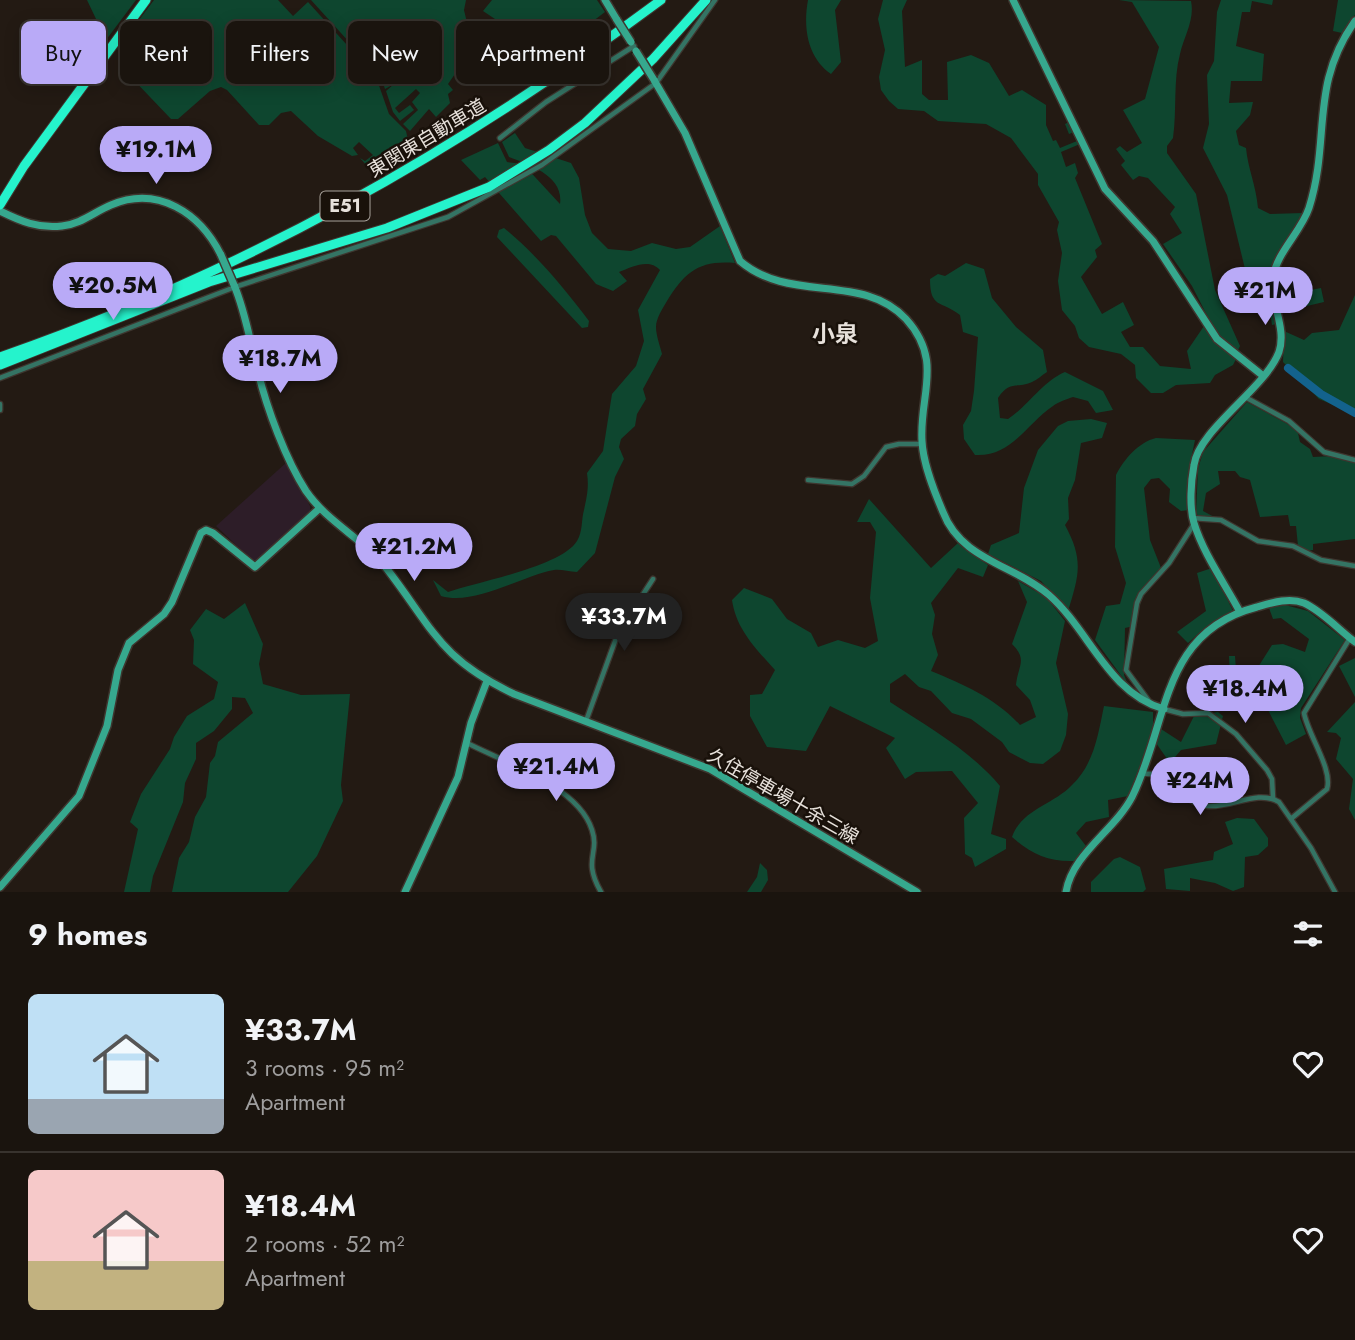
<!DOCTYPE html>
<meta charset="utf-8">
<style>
body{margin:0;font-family:Jost,"Noto Sans JP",sans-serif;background:#27211c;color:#f1f3f6;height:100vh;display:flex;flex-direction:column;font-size:26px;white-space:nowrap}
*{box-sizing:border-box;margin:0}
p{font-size:23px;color:#9f9e9e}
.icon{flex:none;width:38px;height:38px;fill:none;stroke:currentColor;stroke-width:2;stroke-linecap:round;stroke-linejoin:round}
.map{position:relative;height:892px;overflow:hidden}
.drawer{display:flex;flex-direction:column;background:#1a140e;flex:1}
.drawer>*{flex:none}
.guide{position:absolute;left:21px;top:21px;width:700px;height:63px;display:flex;gap:14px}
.price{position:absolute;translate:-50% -60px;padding:0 16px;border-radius:24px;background:#b9aaf7;color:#111;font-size:23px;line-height:46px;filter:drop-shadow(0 2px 4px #0008)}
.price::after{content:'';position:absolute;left:50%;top:42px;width:21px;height:16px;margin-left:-10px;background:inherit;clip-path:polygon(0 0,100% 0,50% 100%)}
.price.active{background:#222;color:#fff}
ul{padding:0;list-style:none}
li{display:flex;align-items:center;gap:21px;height:175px;padding:0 28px}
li+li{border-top:2px solid #38332e}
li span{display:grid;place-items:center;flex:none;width:196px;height:140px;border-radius:10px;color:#555}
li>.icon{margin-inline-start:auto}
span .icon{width:84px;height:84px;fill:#fffc;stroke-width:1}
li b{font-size:30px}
h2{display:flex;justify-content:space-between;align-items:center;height:84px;padding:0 28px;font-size:30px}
.pill{padding:0 24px;border-radius:10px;background:#1a140e;box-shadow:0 4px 18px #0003,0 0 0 2px #38332e;font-size:24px;line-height:63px}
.pill.active{background:#b9aaf7;color:#111}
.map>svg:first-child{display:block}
</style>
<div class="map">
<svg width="1355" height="892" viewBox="0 0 1355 892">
<rect width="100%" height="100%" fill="#231a13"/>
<path fill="#2d1d28" d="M287 462 310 506V513L256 564 216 526Z"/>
<path fill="#0e462f" d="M87 0H136L106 40Z
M154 0H278L293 16 308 2 376 77 389 114 406 131 408 140 391 157 367 166 360 158 365 161 373 155 359 142 353 148 358 155 352 156 318 136 291 111 281 113 269 125H259L227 90 221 87 210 91 178 119H171L129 75 122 54 117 49Z
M311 0H466L464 10 473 48 448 84 453 90 448 94 450 103 436 117 429 109 410 131 403 124 418 110 412 102 420 93 416 89 395 108 399 113 410 105 414 110 400 121 393 112 386 91 394 84 385 89 381 77 383 73 379 75Z
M492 0H597L605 12 559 47 529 32 513 31 483 11Z
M808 0H841L835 10 841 62 831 74C807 57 803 27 808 0Z
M883 0H907L902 11 905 67 922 60V94L929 100H948L947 62 971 55 989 63 1009 96 1022 90 1046 105V125L1053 141 1056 140 1060 148 1077 141 1074 132 1069 134 1065 124 1071 121 1080 144 1061 152 1066 167 1075 163 1078 173 1075 178 1102 244 1095 250 1097 257 1081 277 1102 314 1123 302 1134 325 1121 332 1130 347H1143L1160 366 1191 369 1187 351 1204 326 1218 345 1236 359 1233 365 1215 375 1210 383 1176 385 1163 393H1151L1136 378 1135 365 1121 354 1089 347 1079 338 1075 326 1062 310 1058 281 1062 253 1057 230 1059 222 1038 185V174L1011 138 986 124 938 121 924 111 898 109 889 101 881 90 879 77 885 50 878 19Z
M1119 0 1191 1C1195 20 1184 36 1180 54 1173 80 1177 111 1173 138L1167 146V153L1196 194 1215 290 1240 346 1237 352 1215 331 1192 286 1163 244 1182 233 1170 214 1175 207 1148 178 1139 176 1133 180 1121 165 1125 161 1116 149 1120 146 1127 152 1142 143 1123 110 1145 99 1159 47 1132 2Z
M1221 0H1273L1272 5 1252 1 1250 12H1242L1236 46 1264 54 1262 81H1231L1229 103 1253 102 1250 115 1236 131 1239 145 1246 148C1248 169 1256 185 1258 208L1270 214 1303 213 1272 269 1270 285 1276 324 1272 325 1270 311 1246 273 1227 195 1203 148 1209 124 1207 75 1214 61 1217 12Z
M1338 0H1355V15L1342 33 1333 31Z
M515 133 525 148 571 163 579 178 585 215 592 233 608 249 631 251 652 243 676 249 690 247 720 226 735 263C699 260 685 272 667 301 663 308 656 318 656 327 656 335 660 346 662 354L643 389 646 399 637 414 635 426 621 439 619 447 624 459 615 477 595 553 577 572C569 572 561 569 554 570 521 576 475 606 441 596L433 580 448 592C478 582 562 566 577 541 583 531 581 521 584 510 587 496 589 487 587 473L603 451 612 394 636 366 644 341 638 310 660 270C649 258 632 267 619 272L627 281 613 291 596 284 556 236 551 235 541 241 485 177 480 180 461 160 498 143 507 162 523 164 560 204C564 176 530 165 509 157L502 142Z
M504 228C537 255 564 288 589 321L588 327 582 328 497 237 499 230Z
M966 263 984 269 992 298 1016 327 1043 350 1047 372C1042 375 1037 380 1032 382 1016 389 1010 380 998 398L1000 418 1008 419C1028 406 1043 381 1065 372L1103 391 1113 410 1096 413 1088 401 1073 397C1067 399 1058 402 1053 406 1026 424 1012 457 975 455L964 439 963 425 971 411 974 391 978 337 963 332 960 315C941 300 930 309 930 279L938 274 945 276Z
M1321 288 1324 302 1294 309 1290 294Z
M1355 295V414L1319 399 1283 362 1284 331 1304 340 1312 333 1339 330Z
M1247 402 1297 429 1300 442 1310 449 1313 457 1333 456 1355 463V539L1313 544V550L1307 551 1298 546 1296 526H1290L1288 515 1260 517 1250 480 1240 477 1235 471H1218L1220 484 1206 493 1203 511 1216 518 1199 517 1196 513 1198 469 1203 452Z
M1091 419 1107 423 1102 438 1081 443 1075 480 1068 498 1069 519 1065 525C1084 560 1079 575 1068 611L1041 581 988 554 991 545 1019 533 1024 488 1038 450 1058 426 1068 421Z
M1156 438 1195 440 1190 464 1189 510 1181 511 1169 502 1170 489 1159 478 1151 479 1144 488 1150 540 1163 573 1142 598 1134 626 1125 628 1124 675 1128 685 1095 640 1106 606 1120 604 1126 583 1115 547 1116 475C1124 459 1139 442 1156 438Z
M869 499 931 568 958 543 988 565 983 577 958 568 931 603 935 615 932 634 938 655 931 671C965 685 995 698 1020 725L1036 717 1030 700 1016 685C1018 665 1028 660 1012 644L1027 602 1018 581 1046 597 1065 621 1056 663 1068 714 1066 735 1060 751 1043 764 1030 763 1009 752 1002 742 971 719 952 713 931 691 919 687 905 674 890 684V702C928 727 970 750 1000 786L991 834 1006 839V849L975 867 972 858 965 854 964 818 978 803 952 771 916 772 905 779 886 748 895 738 830 706 806 751 767 747 750 716V695L762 694 775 670C756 649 736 629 732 600L744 588 772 599 787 619 811 633 818 647 838 640 865 648 878 641 870 598 876 532 870 522H857Z
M1212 568 1233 611 1206 627 1188 643 1177 632 1206 611 1197 573Z
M245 603 263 644 259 664 263 684 301 695 350 694 341 785 343 801 317 856 288 892H172L179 858 189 842 195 817 206 797 210 763 215 756 218 742 253 713 245 698 232 697V709L214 731 196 743V759L185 783 183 802 153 876 150 892H124L138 829 130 822 141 794 170 749 174 737 187 716 214 699 218 682 193 664 194 640 190 630 206 609 224 619Z
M1285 605 1308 611 1345 640 1301 708 1300 718 1306 734 1286 745 1268 710 1255 708 1243 715 1231 696 1229 656H1235L1237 683H1248L1272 645 1283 644 1305 652 1309 639 1281 618 1273 619 1269 608Z
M1355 658V697L1339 666Z
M1355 702V820L1349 809 1353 779 1336 759 1341 738 1336 733 1327 732Z
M1104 706 1153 712V733L1128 796 1108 800 1109 817 1086 822 1076 833 1086 846 1074 861C1049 862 1031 854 1012 837 1022 809 1053 805 1072 785 1094 764 1098 735 1104 706Z
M1218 712 1223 716 1216 744 1181 750 1170 763 1156 743 1161 729 1181 742 1194 716Z
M1237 818 1254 819 1268 838V846L1258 855 1245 857 1244 887 1233 891 1215 883 1190 878V891L1166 889 1164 869 1213 860 1214 852 1233 844 1225 822Z
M1120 857 1140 867 1146 889 1143 892H1091V882L1114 859Z
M760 863 767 870 768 880 761 892H747L757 877Z"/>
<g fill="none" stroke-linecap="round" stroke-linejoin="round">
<path stroke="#13628d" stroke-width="8" d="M1288 368 1321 394 1355 413"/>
<g stroke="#3e362f" stroke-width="7">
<path id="street" d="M500 138 546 102 634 46
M0 378 235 287 448 217 542 165 656 83 715 0
M1245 397 1289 421 1324 452 1355 460
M0 404V410
M808 480 852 484 864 476 886 447 899 444H922
M1192 518 1221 520 1258 541 1293 546 1321 560 1355 566
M1151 704 1126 670 1137 603 1141 594 1169 563 1194 524
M1164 709 1183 714 1208 713 1236 734 1267 770 1272 779 1273 798
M586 721 618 633 653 579
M467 743C506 763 578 786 592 830 600 854 582 859 601 892
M1142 773C1149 775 1157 773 1163 776 1183 786 1182 803 1208 806 1232 808 1257 789 1279 802L1311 848 1335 892
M1292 818 1327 789C1333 769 1308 735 1304 713L1350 638"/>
</g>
<g stroke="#3e362f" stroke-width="10">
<path id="secondary" d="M605 0 617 20
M1013 0 1105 189 1153 241 1217 339 1262 375
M654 80 685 133 740 261C790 304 863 272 906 319 944 361 919 395 922 441 923 464 934 491 943 512 961 560 1015 565 1049 595 1090 631 1108 693 1164 709
M0 211C20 221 39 229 62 226 81 224 94 212 111 205 158 185 200 213 221 255
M234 285C246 313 250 343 258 372 267 409 286 460 306 491 328 523 364 539 387 569 434 630 439 658 514 694L710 769 917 892
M1240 612C1225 584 1203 553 1194 523 1189 507 1191 481 1194 465 1199 429 1265 389 1279 352 1287 328 1270 303 1273 278 1276 253 1301 232 1309 208 1331 138 1309 86 1355 21
M0 887 79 796 107 726 118 670 129 643 164 614 172 602 201 533 206 530 213 533 255 567 320 508
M405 892 458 777 471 723 487 681
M1066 892C1072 854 1115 830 1132 797 1169 722 1160 632 1257 607 1271 603 1289 597 1304 603 1322 611 1339 630 1355 642"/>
</g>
<g stroke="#3e362f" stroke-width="11">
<path id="highway" d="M0 205 24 166 146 0
M0 357C244 272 454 154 661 0
M0 365 209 282 387 228 489 187 549 150 585 123 653 59 706 0"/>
</g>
<use href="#street" stroke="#347464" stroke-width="4.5"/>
<use href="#secondary" stroke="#36a88e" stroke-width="7"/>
<use href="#highway" stroke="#25f3cc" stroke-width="9"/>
<g stroke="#3e362f" stroke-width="10" stroke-linecap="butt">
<path id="secondary-bridge" d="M617 20 631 42
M636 51 654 80
M221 255 234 285"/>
</g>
<use href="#secondary-bridge" stroke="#36a88e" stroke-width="7"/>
</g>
<g text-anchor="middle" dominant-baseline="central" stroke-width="5" stroke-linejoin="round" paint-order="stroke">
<rect fill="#19110a" stroke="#a9a39c" stroke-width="2" x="320.5" y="191.5" width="49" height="29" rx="5"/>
<g font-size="18" font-weight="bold" fill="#e7e1db">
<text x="345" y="206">E51</text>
</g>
<g font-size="19" fill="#e7e1db" stroke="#19110a">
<text transform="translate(427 138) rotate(-31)">東関東自動車道</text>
<text transform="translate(783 796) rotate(30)">久住停車場十余三線</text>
</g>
<g font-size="23" font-weight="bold" fill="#e7e1db" stroke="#19110a">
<text x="835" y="334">小泉</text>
</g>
</g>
</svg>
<b class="price" style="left:156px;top:186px">¥19.1M</b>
<b class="price" style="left:113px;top:322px">¥20.5M</b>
<b class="price" style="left:1265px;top:327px">¥21M</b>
<b class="price" style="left:280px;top:395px">¥18.7M</b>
<b class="price" style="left:414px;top:583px">¥21.2M</b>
<b class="price active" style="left:624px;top:653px">¥33.7M</b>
<b class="price" style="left:1245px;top:725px">¥18.4M</b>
<b class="price" style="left:556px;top:803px">¥21.4M</b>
<b class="price" style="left:1200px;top:817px">¥24M</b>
<div class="guide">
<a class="pill active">Buy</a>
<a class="pill">Rent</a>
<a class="pill">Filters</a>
<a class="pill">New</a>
<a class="pill">Apartment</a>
</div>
</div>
<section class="drawer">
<h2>9 homes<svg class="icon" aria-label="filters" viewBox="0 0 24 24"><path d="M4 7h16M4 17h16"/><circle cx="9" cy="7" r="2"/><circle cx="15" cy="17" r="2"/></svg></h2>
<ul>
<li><span style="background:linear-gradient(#bfe0f5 75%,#9aa5b1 0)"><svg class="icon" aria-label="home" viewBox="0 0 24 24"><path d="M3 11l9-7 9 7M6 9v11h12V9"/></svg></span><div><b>¥33.7M</b><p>3 rooms · 95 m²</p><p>Apartment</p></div><svg class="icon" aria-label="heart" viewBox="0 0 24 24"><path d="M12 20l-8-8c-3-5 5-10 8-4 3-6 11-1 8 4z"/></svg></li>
<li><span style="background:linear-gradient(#f6c9c9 65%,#c2b280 0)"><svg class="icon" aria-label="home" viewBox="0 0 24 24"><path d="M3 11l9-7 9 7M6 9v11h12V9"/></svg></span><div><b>¥18.4M</b><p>2 rooms · 52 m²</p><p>Apartment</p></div><svg class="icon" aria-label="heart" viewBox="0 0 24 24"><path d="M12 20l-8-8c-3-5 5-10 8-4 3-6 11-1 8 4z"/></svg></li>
</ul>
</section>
